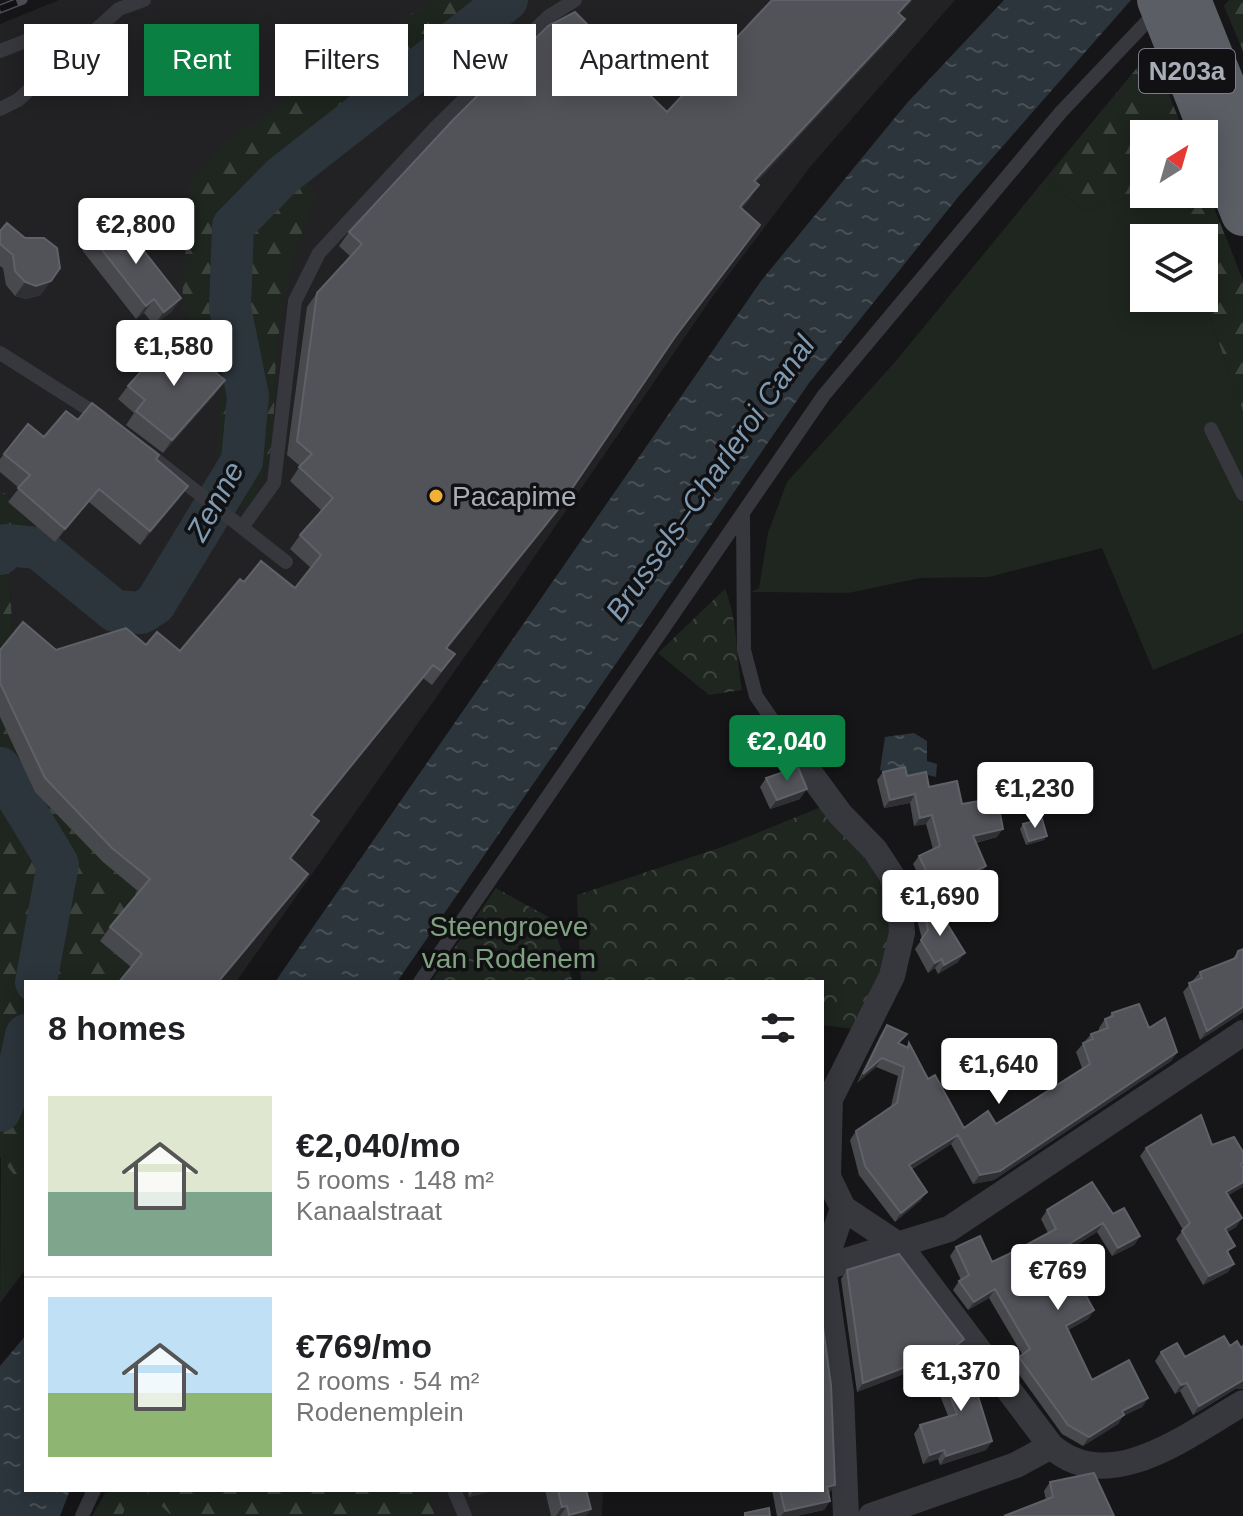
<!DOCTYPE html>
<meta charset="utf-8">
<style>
body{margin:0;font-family:Helvetica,sans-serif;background:#f2f2f2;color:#202124;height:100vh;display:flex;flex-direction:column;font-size:30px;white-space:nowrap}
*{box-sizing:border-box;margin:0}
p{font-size:26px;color:#757577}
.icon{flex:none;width:44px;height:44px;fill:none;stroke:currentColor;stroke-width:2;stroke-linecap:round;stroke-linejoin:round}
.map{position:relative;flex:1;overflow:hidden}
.details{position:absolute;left:24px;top:980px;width:800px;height:512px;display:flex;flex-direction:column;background:#fff;border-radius:0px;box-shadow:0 4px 20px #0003}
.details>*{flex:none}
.hud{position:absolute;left:24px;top:24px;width:800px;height:72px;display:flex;gap:16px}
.needle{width:52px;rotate:37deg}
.fabs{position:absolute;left:1130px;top:120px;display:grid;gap:16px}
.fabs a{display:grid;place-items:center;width:88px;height:88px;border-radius:0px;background:#fff;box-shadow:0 4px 20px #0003;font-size:40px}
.price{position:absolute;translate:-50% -68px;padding:0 18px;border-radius:8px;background:#fff;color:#222;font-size:26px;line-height:52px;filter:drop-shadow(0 2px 4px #0008)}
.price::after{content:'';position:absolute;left:50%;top:48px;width:24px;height:18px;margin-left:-12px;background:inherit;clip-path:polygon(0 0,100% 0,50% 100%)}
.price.current{background:#0b8043;color:#fff}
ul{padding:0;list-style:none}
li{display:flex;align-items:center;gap:24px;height:200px;padding:0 24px}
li+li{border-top:2px solid #e0e0e0}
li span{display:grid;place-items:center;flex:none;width:224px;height:160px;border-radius:0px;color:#555}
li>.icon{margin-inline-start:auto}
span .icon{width:96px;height:96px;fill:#fffc;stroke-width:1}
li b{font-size:34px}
h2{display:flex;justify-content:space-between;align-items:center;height:96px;padding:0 24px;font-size:34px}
.tag{padding:0 28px;border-radius:0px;background:#fff;box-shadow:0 4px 20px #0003;font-size:28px;line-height:72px}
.tag.current{background:#0b8043;color:#fff}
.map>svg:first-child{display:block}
</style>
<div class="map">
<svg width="1243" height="1516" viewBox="0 0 1243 1516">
<defs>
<pattern id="forest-firs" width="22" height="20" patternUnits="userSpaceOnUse" patternTransform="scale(2)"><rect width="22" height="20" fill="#1e261f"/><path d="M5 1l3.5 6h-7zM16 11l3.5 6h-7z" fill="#3c433d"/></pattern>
<pattern id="park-crowns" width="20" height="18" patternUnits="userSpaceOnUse" patternTransform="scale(2)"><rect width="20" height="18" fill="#1e261f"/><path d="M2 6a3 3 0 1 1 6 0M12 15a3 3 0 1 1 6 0" fill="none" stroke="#3c433d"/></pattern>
<pattern id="water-ripples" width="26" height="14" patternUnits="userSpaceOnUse" patternTransform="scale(2)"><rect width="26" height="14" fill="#2c353c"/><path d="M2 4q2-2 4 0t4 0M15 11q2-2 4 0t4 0" fill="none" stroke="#485056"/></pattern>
</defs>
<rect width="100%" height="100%" fill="#161618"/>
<path fill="#222225" d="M59 0H955L811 166 715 293 511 591 236 982H121L103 862 35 792 0 717 13 635 9 573 31 516 0 489V24Z
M427 1490H603L602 1516H435Z"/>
<path fill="#1e261f" d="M1046 178 1083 211 1144 192 1167 194 1182 238H1144V298H1203L1243 411V633L1153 670 1102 548 989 577 921 578 848 593 751 592 759 588 768 533 787 482 895 362Z
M1 1157 26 1190V1269L0 1303Z
M133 1490H144L172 1516H122Z"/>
<path fill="url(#forest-firs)" d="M431 0H478L429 52 303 166 315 196 291 263 276 350 273 443 250 511 216 490 221 391 182 302 190 182 225 142Z
M1229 0H1243V51L1224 6Z
M1151 51 1185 134H1144V192L1083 211 1046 178Z
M1204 183 1243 280V411L1203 298 1204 238H1182L1167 194H1204Z
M0 489 31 516 9 573 13 636 0 652Z
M0 717 35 792 103 862 140 893 132 968 121 982H26V1190L0 1157Z
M107 1490H133L122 1516H92Z
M144 1490H427L435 1516H172Z"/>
<path fill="url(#park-crowns)" d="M725 589C738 621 736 656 742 690L709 695 658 653Z
M821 807C850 841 895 883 894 933 894 953 863 1009 854 1029L822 1025V982H581L577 895 725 846Z
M496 888 550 918 573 982H431Z"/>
<path fill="url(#water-ripples)" d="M1004 0H1131L959 196 809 383 397 982H275L761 281 907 103Z
M914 733 927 741V761L937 764 936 777 920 773 908 778 880 770 885 737Z
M26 1335V1490H70L60 1516H0V1366Z"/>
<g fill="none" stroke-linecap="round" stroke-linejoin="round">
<path stroke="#2c353c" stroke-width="42" d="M0 554 6 545 38 548 115 611 141 613 155 604 242 461 248 396 230 308 233 226 282 176 507 0
M0 768 58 864 36 982
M0 1111 21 1059 26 1035"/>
<path stroke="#37383d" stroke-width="14" d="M0 51 44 34
M0 109 18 100 119 9 144 0
M0 353 101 417
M1211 429 1243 494
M146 452 286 562
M743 514 744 650 756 696 795 753
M243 526 274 483 295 301 319 253 436 127 548 17 575 0
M420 982 824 395 1061 112 1156 12
M454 1490 465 1516
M82 1516 94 1490"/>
<path stroke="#37383d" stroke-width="26" d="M795 753 840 814 875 850 892 876 900 903 902 933 892 976 830 1099 828 1177 843 1208
M843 1208 900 1246 1051 1446C1109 1498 1189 1434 1243 1403
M843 1208 823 1268 841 1393 846 1516
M823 1268 949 1229 1243 1033
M871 1516 1016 1465 1051 1446"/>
<path stroke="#5b5e65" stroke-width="44" d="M1189 0 1243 135
M1215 142 1243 214"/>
<g stroke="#4a4c52" stroke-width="9">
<path id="rail" d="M0 9 23 0"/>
</g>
<use href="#rail" stroke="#111113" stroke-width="6" stroke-dasharray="18" stroke-linecap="butt"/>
<path stroke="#5b5e65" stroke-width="44" d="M1159 0 1215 142"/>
</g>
<path fill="#47494d" d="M899 14 905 19 895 33 756 182 750 199 742 208 760 225 668 347 546 526 447 649 455 654 445 668 432 685 423 678 312 816 319 821 291 859 299 887 131 967 100 941 110 927 139 892 103 862 35 792 0 717V650H56L146 645 180 651 244 582 295 588 311 568 290 549 300 535 322 511 290 481 300 466 287 455 307 307 317 293 351 257 339 246 349 232 577 37 568 47 615 90 667 112Z
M0 231 41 295 26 299 15 296 6 285 3 268 0 266Z
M92 237 181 298 171 312 154 325 144 313 136 319 82 250Z
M225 380 215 394 163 453 126 425 134 413 118 399 128 386Z
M78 420 156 459 188 486 178 500 140 545 89 502 55 542 8 502 19 488 0 472V459L28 424 44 437Z
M883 772 907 776 962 804 997 837 976 843 986 866 980 874 929 897 913 864 919 856 933 849 926 824 914 826 910 803 884 808 877 780Z
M766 778 800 799 770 809 760 787Z
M1023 824 1044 840 1026 845 1020 829Z
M924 911 958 962 938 974 935 968 928 973 915 949 922 939 917 920Z
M1243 949V1012L1200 1040 1183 992 1200 972 1232 960 1238 951Z
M1112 1013 1149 1028 1177 1052 1171 1061 994 1180 973 1184 951 1144 912 1169 921 1200 895 1222 859 1175 850 1140 856 1131 891 1106 898 1076 876 1067 857 1083 881 1034 887 1025 900 1044 906 1047 909 1043 928 1079 964 1128 996 1124 1082 1068 1076 1052 1091 1034 1099 1031V1028L1105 1019 1108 1018Z
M1146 1148 1228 1196 1242 1218 1236 1227 1227 1232 1229 1255 1228 1272 1203 1285 1176 1239 1183 1230 1140 1156Z
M1047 1210 1113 1214 1140 1236 1134 1245 1112 1256 1097 1232 1052 1260 1071 1290 1094 1310 1088 1319 1068 1330 1092 1380 1148 1398 1142 1407 1123 1416 1118 1424 1083 1446 1062 1434 1013 1366 1019 1357 1022 1354 989 1298 968 1310 953 1290 959 1281 961 1280 950 1256 956 1247 992 1262 1048 1233 1041 1219Z
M847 1270 957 1348 914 1385 909 1372 857 1392 841 1279Z
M1230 1346 1241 1348 1235 1389 1193 1415 1180 1391 1175 1394 1155 1361 1161 1352 1185 1357Z
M940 1371 989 1391 978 1397 992 1441 986 1450 940 1465 938 1459 923 1464 914 1434 920 1425 948 1416 934 1380Z
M1050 1482 1114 1516 1046 1500 1044 1491Z
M468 1490H495L469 1497Z
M545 1490H586V1516H551Z
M772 1490H822L828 1494 830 1501 824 1510 796 1516H777Z"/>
<path fill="#2f3033" d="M910 0H913L888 27 898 13Z
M905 19 895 33 745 195 754 181Z
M587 24 577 37 557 59 567 45Z
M759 185 750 199 731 221 740 207Z
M51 281 41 295 26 299 15 296 25 282Z
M181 298 171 312 154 325 164 312Z
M154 299 144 313 136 319 146 306Z
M225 380 215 394 163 453 172 440Z
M188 486 178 500 140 545 150 531Z
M99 489 89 502 55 542 65 529Z
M556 512 546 526 437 662 446 648Z
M433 665 423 678 301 829 311 815Z
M807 789 800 799 770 809 777 800Z
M915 794 910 803 884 808 890 800Z
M932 815 926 824 914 826 920 818Z
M1003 829 997 837 967 845 973 836Z
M1047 836 1044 840 1026 845 1029 841Z
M986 866 980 874 929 897 935 889Z
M308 874 299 887 220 982H218Z
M965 953 958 962 938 974 944 965Z
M942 959 935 968 928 973 935 963Z
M1243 1007V1012L1200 1040 1207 1031Z
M1177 1052 1171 1061 994 1180 973 1184 980 1175Z
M882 1058 876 1067 857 1083 863 1074Z
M958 1135 951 1144 903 1174 909 1165Z
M1243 1182V1187L1219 1201 1226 1192Z
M927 1192 921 1200 895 1222 901 1213Z
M1242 1218 1236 1227 1219 1238 1225 1229Z
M1103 1223 1097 1232 1044 1265 1050 1256Z
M1140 1236 1134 1245 1112 1256 1118 1248Z
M1234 1264 1228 1272 1203 1285 1209 1276Z
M995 1289 989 1298 968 1310 974 1302Z
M1094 1310 1088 1319 1060 1334 1066 1326Z
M964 1339 957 1348 914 1385 921 1376Z
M916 1363 909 1372 857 1392 863 1383Z
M1241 1380H1243V1389H1235L1193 1415 1199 1406Z
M995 1382 989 1391 971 1402 977 1393Z
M1187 1383 1180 1391 1175 1394 1181 1385Z
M1148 1398 1142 1407 1123 1416 1118 1424 1083 1446 1089 1437 1122 1411Z
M992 1441 986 1450 940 1465 946 1456Z
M944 1450 938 1459 923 1464 930 1455Z
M835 1485 829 1494 821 1496 827 1487Z
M474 1490H495L469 1497Z
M830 1501 824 1510 796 1516H781L785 1511Z
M567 1506 560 1516H556L562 1507Z
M591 1509 586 1516H568L569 1515Z"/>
<path fill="#525359" stroke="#5f6168" stroke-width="2" d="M772 0H910L898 13 905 19 754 181 759 185 740 207 760 225 675 337 556 512 446 648 455 654 441 671 433 665 311 815 319 821 290 858 308 874 218 982H119L142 954 110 927 150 879 112 848 45 778 0 683V650L23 622 56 650 126 628 146 645 157 632 180 651 240 579 244 582 261 561 295 588 321 555 300 535 333 498 299 467 312 454 297 441 317 293 362 244 349 232 453 120 548 26 575 12 587 24 567 45 615 90 629 75 667 112Z
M117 217 181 298 164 312 154 299 146 306 92 237Z
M7 223 25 238H44L57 248 60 268 51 281 36 286 25 282 15 271 13 255 0 244V231Z
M172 337 225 380 172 440 136 411 145 400 128 386Z
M92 403 159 455 156 459 188 486 150 531 99 489 65 529 18 488 30 475 4 454 28 424 44 437 66 411 78 420Z
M798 767 807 789 777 800 766 778Z
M905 767 907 776 926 772 929 787 957 781 962 804 997 798 1003 829 973 836 986 866 935 889 919 856 940 846 932 815 920 818 915 794 890 800 883 772Z
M1042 819 1047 836 1029 841 1023 824Z
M935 904 965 953 944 965 942 959 935 963 921 940 928 930 924 911Z
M1243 949V1007L1207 1031 1189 983 1202 978 1200 972 1236 958 1238 951Z
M1139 1004 1149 1028 1165 1018 1177 1052 1000 1171 980 1175 958 1135 909 1165 927 1192 901 1213 865 1166 856 1131 897 1103 904 1067 882 1058 863 1074 887 1025 907 1034 898 1043 908 1048 909 1043 928 1079 935 1075 964 1128 988 1111 996 1124 1090 1064 1083 1043 1093 1039 1091 1034 1108 1028 1105 1019 1113 1016 1112 1013Z
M1201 1115 1212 1145 1234 1137 1243 1152V1163L1241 1164 1243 1168V1182L1226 1192 1242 1218 1225 1229 1235 1246 1227 1251 1234 1264 1209 1276 1182 1231 1190 1223 1146 1148Z
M1092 1182 1113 1214 1124 1208 1140 1236 1118 1248 1103 1223 1050 1256 1071 1290 1080 1285 1094 1310 1066 1326 1092 1380 1129 1360 1148 1398 1122 1411 1124 1415 1089 1437 1068 1425 1019 1357 1030 1349 995 1289 974 1302 959 1281 969 1275 956 1247 980 1236 992 1262 1009 1254 1056 1229 1047 1210Z
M899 1254 964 1339 921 1376 916 1363 863 1383 847 1270Z
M822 1320 831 1385 835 1485 827 1487 830 1501 785 1511 780 1490H822Z
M1224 1336 1230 1346 1237 1341 1241 1348 1243 1346V1380L1199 1406 1187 1383 1181 1385 1161 1352 1177 1343 1185 1357Z
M981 1363 995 1382 977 1393 992 1441 946 1456 944 1450 930 1455 920 1425 957 1414 940 1371Z
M1094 1473 1114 1516H1004L1053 1497 1050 1482Z
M558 1490H586L591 1509 569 1515 567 1506 562 1507Z
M769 1508 770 1516H745V1513Z"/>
<circle fill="#f2b134" stroke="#111113" stroke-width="3" cx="436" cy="496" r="8"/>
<g text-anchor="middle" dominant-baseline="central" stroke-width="7" stroke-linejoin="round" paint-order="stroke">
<rect fill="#111113" stroke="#7b7e86" stroke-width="2" x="1139" y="49" width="96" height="44" rx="6"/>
<g font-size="26" font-weight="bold" fill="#a8adb8">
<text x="1187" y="71">N203a</text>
</g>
<g font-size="28" fill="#a8adb8" stroke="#111113" text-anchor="start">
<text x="452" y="496">Pacapime</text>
</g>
<g font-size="28" fill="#7fa381" stroke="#111113">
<text x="509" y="926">Steengroeve<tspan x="509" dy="32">van Rodenem</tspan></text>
</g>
<g font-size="30" font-style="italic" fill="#7f9bb3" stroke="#111113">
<text transform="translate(710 478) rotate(-55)">Brussels–Charleroi Canal</text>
<text transform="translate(215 501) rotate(-61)">Zenne</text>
</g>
</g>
</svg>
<div class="fabs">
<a><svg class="needle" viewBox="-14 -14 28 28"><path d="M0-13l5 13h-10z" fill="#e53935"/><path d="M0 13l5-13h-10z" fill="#757577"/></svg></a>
<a><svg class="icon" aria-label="layers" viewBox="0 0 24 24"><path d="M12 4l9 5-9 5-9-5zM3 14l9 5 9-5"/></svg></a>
</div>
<b class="price" style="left:136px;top:266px">€2,800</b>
<b class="price" style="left:174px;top:388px">€1,580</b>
<b class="price current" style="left:787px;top:783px">€2,040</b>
<b class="price" style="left:1035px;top:830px">€1,230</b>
<b class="price" style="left:940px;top:938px">€1,690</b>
<b class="price" style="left:999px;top:1106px">€1,640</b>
<b class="price" style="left:1058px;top:1312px">€769</b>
<b class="price" style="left:961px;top:1413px">€1,370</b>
<div class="hud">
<a class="tag">Buy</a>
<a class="tag current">Rent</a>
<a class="tag">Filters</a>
<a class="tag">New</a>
<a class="tag">Apartment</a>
</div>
<section class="details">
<h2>8 homes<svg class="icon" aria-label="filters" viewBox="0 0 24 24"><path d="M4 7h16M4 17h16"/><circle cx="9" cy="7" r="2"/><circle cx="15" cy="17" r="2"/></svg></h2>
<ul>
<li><span style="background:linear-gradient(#dfe7d0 60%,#7fa58c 0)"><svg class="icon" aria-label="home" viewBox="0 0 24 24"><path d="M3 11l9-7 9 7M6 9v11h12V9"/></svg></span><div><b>€2,040/mo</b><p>5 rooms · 148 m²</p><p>Kanaalstraat</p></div></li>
<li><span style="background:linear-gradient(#bfe0f5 60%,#8fb573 0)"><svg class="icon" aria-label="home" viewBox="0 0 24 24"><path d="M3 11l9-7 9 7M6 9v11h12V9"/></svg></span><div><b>€769/mo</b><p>2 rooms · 54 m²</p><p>Rodenemplein</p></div></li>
</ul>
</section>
</div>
